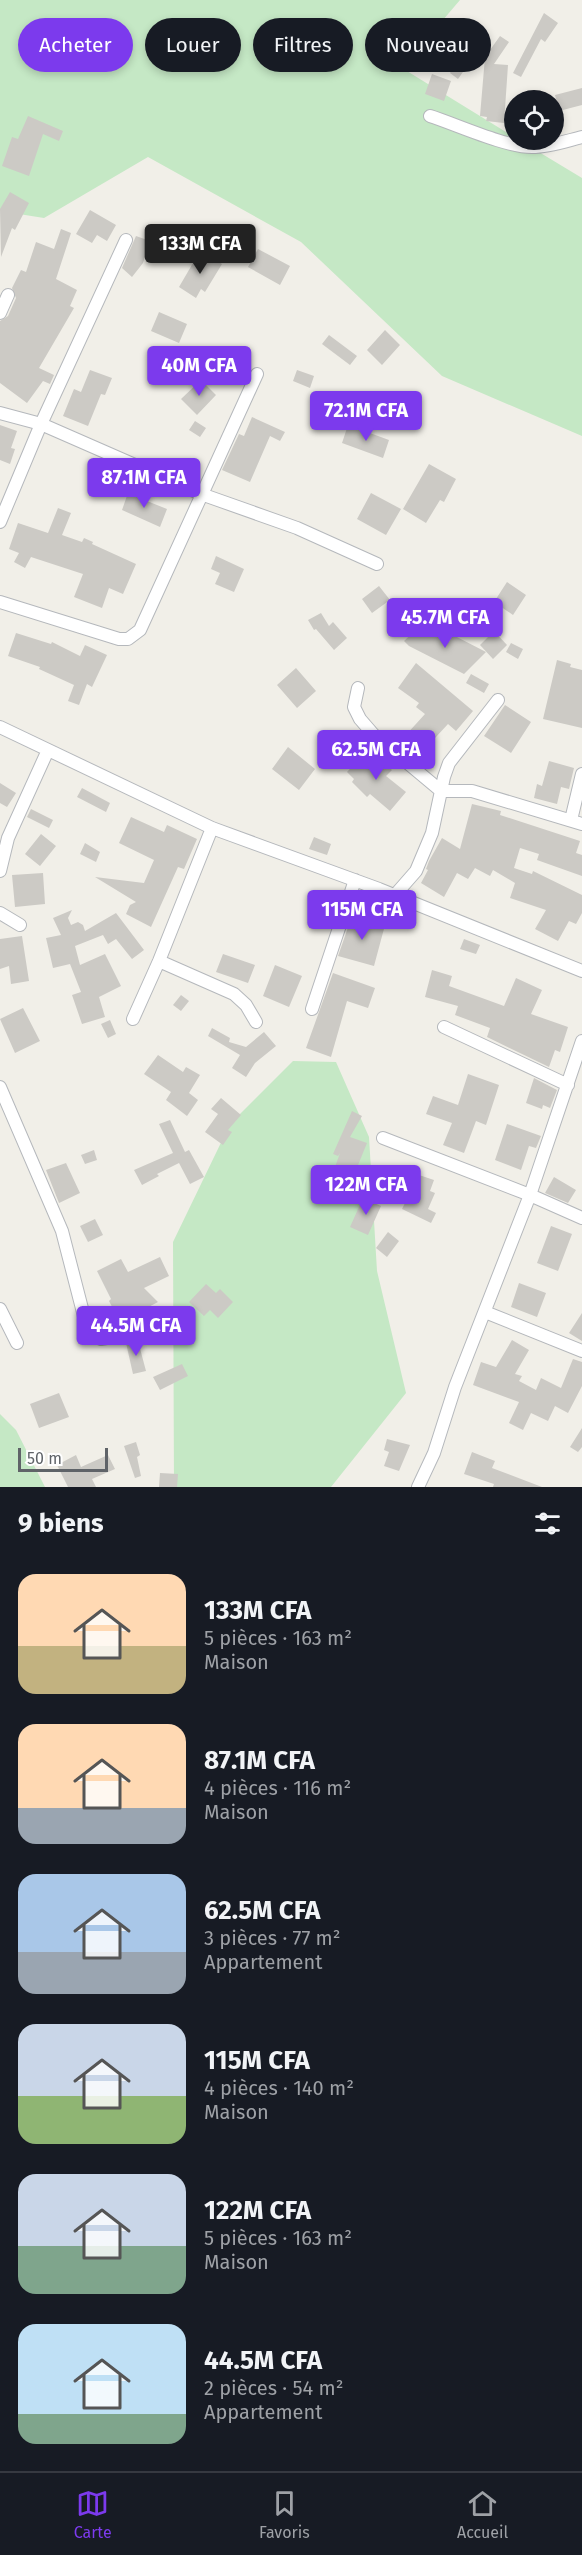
<!DOCTYPE html>
<html lang="fr">
<meta charset="utf-8">
<style>
body{margin:0;font-family:"Fira Sans",sans-serif;background:#20242c;color:#f1f3f6;height:100vh;display:flex;flex-direction:column;font-size:22px;white-space:nowrap}
*{box-sizing:border-box;margin:0}
p{font-size:20px;color:#9ea1a6}
.icon{flex:none;width:33px;height:33px;fill:none;stroke:currentColor;stroke-width:2;stroke-linecap:round;stroke-linejoin:round}
.map{position:relative;height:1487px;overflow:hidden}
.side{display:flex;flex-direction:column;background:#171b24;flex:1}
.side>*{flex:none}
.banner{position:absolute;left:18px;top:18px;width:546px;height:54px;display:flex;gap:12px}
.buttons{position:absolute;left:504px;top:90px;display:grid;gap:12px}
.buttons a{display:grid;place-items:center;width:60px;height:60px;border-radius:50%;background:#171b24;box-shadow:0 3px 9px #0003;font-size:30px}
.scale{position:absolute;left:18px;bottom:15px;width:90px;box-sizing:border-box;padding-left:6px;border:3px solid #5f6368;border-top:0;font-size:16px;line-height:21px;white-space:nowrap;color:#5f6368;-webkit-text-stroke:4px #fff;paint-order:stroke}
.price{position:absolute;translate:-50% -51px;padding:0 14px;border-radius:6px;background:#7c3aed;color:#fff;font-size:20px;line-height:39px;filter:drop-shadow(0 2px 3px #0008)}
.price::after{content:'';position:absolute;left:50%;top:36px;width:18px;height:14px;margin-left:-9px;background:inherit;clip-path:polygon(0 0,100% 0,50% 100%)}
.price.current{background:#222;color:#fff}
ul{padding:0;list-style:none}
li{display:flex;align-items:center;gap:18px;height:150px;padding:0 18px}
li span{display:grid;place-items:center;flex:none;width:168px;height:120px;border-radius:18px;color:#555}
li>.icon{margin-inline-start:auto}
span .icon{width:72px;height:72px;fill:#fffc;stroke-width:1}
li b{font-size:26px}
h2{display:flex;justify-content:space-between;align-items:center;height:72px;padding:0 18px;font-size:26px}
.pill{padding:0 21px;border-radius:27px;background:#171b24;box-shadow:0 3px 9px #0003;font-size:21px;line-height:54px}
.pill.current{background:#7c3aed;color:#fff}
.menu{display:flex;justify-content:space-around;align-items:center;height:84px;border-top:2px solid #363941;background:#171b24;font-size:16px;color:#9ea1a6}
.menu a{display:grid;justify-items:center;gap:3px}
.menu .current{color:#7c3aed}
.map>svg:first-child{display:block}
</style>
<div class="map">
<svg width="582" height="1487" viewBox="0 0 582 1487">
<rect width="100%" height="100%" fill="#f1efe8"/>
<path fill="#c5e8c5" d="M0 0H460L402 68 514 137V140H519L582 178V436L442 376 301 242 148 157 44 218 0 211Z
M293 1061 336 1062 369 1137 377 1271 406 1393 331 1487H174L173 1242 230 1124Z
M0 1414 16 1430 45 1487H0Z"/>
<path fill="#cccac5" d="M544 13 558 23 545 42 541 39 521 77 513 73Z
M500 36 509 42 494 64 508 65 504 123 486 121 487 117 480 116 485 57Z
M55 49 66 53 62 63 51 59Z
M461 56 470 62 458 79 450 73Z
M432 74 451 81 444 101 425 94Z
M582 88V105L559 111 555 95Z
M28 116 63 131 59 141 43 134 29 176 2 166 12 137 18 139Z
M10 192 29 203 15 230 12 228 1 257 0 209Z
M90 210 116 225 107 241 97 235 92 243 76 234Z
M61 229 71 233 56 279 77 290 70 306 74 308 39 368 54 375 50 384 43 381 27 403 0 383V321L8 316 16 298 12 288 21 270 26 272 36 242 54 249Z
M136 236 150 241 143 263 132 277 122 268Z
M258 249 290 266 280 285 248 267Z
M200 251 222 264 205 292 201 289 196 298 179 287Z
M159 312 187 324 179 343 151 331Z
M385 330 400 345 382 365 367 350Z
M329 335 357 356 350 365 322 344Z
M90 370 112 378 105 395 101 394 88 426 63 416 74 389 81 392Z
M297 370 314 376 310 388 293 381Z
M201 380 216 395 197 415 181 399Z
M252 417 285 432 280 441 270 436 250 482 222 470 239 434 244 436Z
M195 421 206 428 200 437 189 430Z
M0 425 17 431 11 448 15 449 10 464 0 460Z
M348 425 389 440 383 458 342 443Z
M429 464 456 479 444 502 440 500 426 523 403 509Z
M129 490 143 495 142 499 167 509 160 527 122 510Z
M371 493 401 509 386 535 357 519Z
M58 508 71 513 62 535 82 542 84 538 93 542 92 544 136 564 123 594 109 588 102 608 74 597 83 574 31 557 25 568 14 562 19 553 9 549 18 523 48 533Z
M216 556 244 569 234 592 215 584 220 573 211 569Z
M507 582 526 595 513 615 494 602Z
M379 586 390 600 372 613 362 599Z
M321 613 329 626 333 622 347 638 334 650 316 629 314 630 308 620Z
M431 624 449 642 453 635 486 652 464 674 409 646 404 641 420 626 424 630Z
M494 631 507 645 493 659 480 645Z
M16 633 51 644 52 642 80 656 85 645 107 655 92 687 87 684 79 705 68 701 74 685 39 669 40 667 8 656Z
M511 643 523 649 518 659 506 652Z
M557 660 571 664 570 667 582 670V728L543 719Z
M416 663 473 711 456 731 448 724 423 751 405 736 425 714 416 707 419 703 398 688Z
M296 668 316 691 297 708 277 685Z
M471 674 489 684 484 693 466 683Z
M505 705 531 722 511 753 484 736Z
M288 747 315 769 299 790 272 769Z
M364 754 371 760 376 755 392 770 386 776 406 792 390 811 370 794 367 797 352 782 354 779 347 772Z
M549 761 574 768 569 789 561 787 557 804 534 798 537 784 542 786Z
M0 783 16 793 7 807 0 803Z
M82 788 110 803 106 812 77 797Z
M472 804 501 811 500 815 580 841 576 853 582 855V876L537 860 539 854 520 848 514 868 532 874 533 871 582 895V913L576 924 569 921 558 941 535 929 546 910 510 898 515 883 493 870 490 876 475 868 468 879 457 873 444 897 421 883 428 870 426 869 429 861 442 838 460 849Z
M31 809 53 820 49 828 27 817Z
M131 817 164 832 167 825 197 839 184 869 178 867 151 927 126 914 130 905 136 902 95 877 144 883 154 860 119 843Z
M41 834 56 846 40 866 25 854Z
M314 837 331 844 327 855 309 849Z
M85 843 100 852 96 862 80 854Z
M43 873 45 904 15 907 12 875Z
M72 910 68 918 71 925 78 922 83 925 85 931 116 913 144 950 132 959 116 939 108 944 103 935 75 946 80 965 105 954 121 986 99 997 105 1017 82 1024 72 995 81 992 70 964 53 968 46 938 61 935 53 918Z
M352 916 385 925 374 966 338 956Z
M22 936 29 981 11 984 9 966 0 969V939Z
M464 939 480 945 476 954 460 949Z
M223 954 255 965 248 983 216 972Z
M275 965 302 976 289 1007 263 996Z
M432 970 452 976 449 986 504 1006 516 978 542 990 531 1014 568 1027 560 1052 555 1050 549 1067 487 1037 490 1028 455 1015 458 1006 425 997Z
M333 973 375 988 368 1008 347 1001 331 1057 306 1048Z
M181 995 189 1001 181 1011 173 1005Z
M23 1008 40 1041 15 1053 0 1019Z
M110 1020 116 1034 108 1038 101 1024Z
M212 1028 230 1038 229 1042 246 1047 264 1032 276 1046 255 1063 246 1077 232 1068 240 1055 208 1036Z
M158 1055 183 1072 186 1067 200 1075 189 1093 198 1100 187 1116 166 1100 171 1092 144 1074Z
M468 1074 499 1085 486 1125 476 1121 464 1153 443 1145 452 1123 426 1114 433 1096 458 1105Z
M534 1078 557 1090 550 1108 543 1105 542 1109 526 1103Z
M221 1098 241 1115 228 1130 232 1132 223 1145 205 1132 218 1114 211 1109Z
M352 1111 362 1116 350 1137 367 1143 354 1175 335 1167 340 1153 338 1156 333 1154Z
M170 1120 185 1152 189 1150 204 1177 190 1184 179 1163 157 1174 159 1176 142 1185 134 1170 173 1153 159 1124Z
M507 1124 541 1136 536 1148 529 1146 521 1170 495 1160Z
M94 1150 97 1160 85 1164 81 1155Z
M66 1163 80 1193 59 1203 46 1170Z
M419 1175 434 1180 430 1191 435 1193 428 1209 436 1213 431 1223 402 1209Z
M554 1177 576 1190 568 1203 545 1193Z
M363 1198 381 1206 368 1235 350 1227Z
M95 1219 103 1235 88 1242 80 1226Z
M551 1226 572 1234 558 1271 537 1263Z
M388 1232 399 1241 387 1257 376 1248Z
M160 1257 169 1276 144 1288 158 1302 120 1322 109 1301 111 1299 97 1271 121 1259 128 1272Z
M519 1283 546 1293 537 1317 511 1307Z
M206 1284 216 1293 220 1289 233 1302 218 1318 210 1310 204 1316 189 1302Z
M168 1311 177 1320 159 1341 149 1332Z
M582 1313V1341L569 1333Z
M512 1340 529 1350 515 1374 522 1376 519 1381 536 1390 541 1378 561 1388 573 1359 582 1362V1386L568 1413 555 1406 548 1421 531 1413 523 1430 509 1423 519 1402 473 1385 481 1362 496 1367Z
M138 1341 146 1371 133 1374 126 1343Z
M182 1364 188 1376 160 1390 153 1377Z
M59 1393 69 1417 39 1428 30 1404Z
M582 1428V1447L578 1452 570 1447Z
M387 1439 410 1445 399 1471 384 1466 389 1452 384 1450Z
M136 1442 140 1455 137 1457 141 1476 135 1478 124 1446Z
M472 1452 495 1461 492 1468 542 1487H493L494 1484 464 1474Z
M76 1455 81 1467 108 1455 115 1469 92 1479 96 1487H68L57 1465Z
M160 1473 178 1474 177 1487H159Z"/>
<g fill="none" stroke-linecap="round" stroke-linejoin="round">
<g stroke="#b5b8bc" stroke-width="14">
<path id="minor" d="M430 116C458 125 505 147 532 147 549 147 566 141 582 137
M0 313 8 295
M0 413 41 424 201 494 297 528 377 564
M0 522 41 424 126 240
M0 602 119 639H128L140 630 257 374
M358 688 354 707 360 719 373 734 441 791H472L582 824
M0 727 212 828 379 889 582 971
M571 820 582 774
M0 871 8 838 48 750
M395 895 416 871 432 833 444 777 449 763 498 700
M0 913 20 925
M159 961 234 994 246 1005 256 1022
M312 1009 355 880
M133 1019 159 961 212 828
M444 1027 568 1085
M0 1087 62 1231 86 1324 91 1335 101 1339 141 1332
M383 1138 530 1195 582 1218
M0 1309 17 1343
M485 1312 582 1351
M418 1487 434 1453 455 1387 530 1195 582 1041"/>
</g>
<use href="#minor" stroke="#fff" stroke-width="12"/>
</g>
</svg>
<div class="buttons">
<a><svg class="icon" aria-label="locate" viewBox="0 0 24 24"><circle cx="12" cy="12" r="6"/><path d="M12 2v4M12 18v4M2 12h4M18 12h4"/></svg></a>
</div>
<div class="scale">50 m</div>
<b class="price current" style="left:200px;top:275px">133M CFA</b>
<b class="price" style="left:199px;top:397px">40M CFA</b>
<b class="price" style="left:366px;top:442px">72.1M CFA</b>
<b class="price" style="left:144px;top:509px">87.1M CFA</b>
<b class="price" style="left:445px;top:649px">45.7M CFA</b>
<b class="price" style="left:376px;top:781px">62.5M CFA</b>
<b class="price" style="left:362px;top:941px">115M CFA</b>
<b class="price" style="left:366px;top:1216px">122M CFA</b>
<b class="price" style="left:136px;top:1357px">44.5M CFA</b>
<div class="banner">
<a class="pill current">Acheter</a>
<a class="pill">Louer</a>
<a class="pill">Filtres</a>
<a class="pill">Nouveau</a>
</div>
</div>
<section class="side">
<h2>9 biens<svg class="icon" aria-label="filters" viewBox="0 0 24 24"><path d="M4 7h16M4 17h16"/><circle cx="9" cy="7" r="2"/><circle cx="15" cy="17" r="2"/></svg></h2>
<ul>
<li><span style="background:linear-gradient(#ffd9b3 60%,#c2b280 0)"><svg class="icon" aria-label="home" viewBox="0 0 24 24"><path d="M3 11l9-7 9 7M6 9v11h12V9"/></svg></span><div><b>133M CFA</b><p>5 pièces · 163 m²</p><p>Maison</p></div></li>
<li><span style="background:linear-gradient(#ffd9b3 70%,#9aa5b1 0)"><svg class="icon" aria-label="home" viewBox="0 0 24 24"><path d="M3 11l9-7 9 7M6 9v11h12V9"/></svg></span><div><b>87.1M CFA</b><p>4 pièces · 116 m²</p><p>Maison</p></div></li>
<li><span style="background:linear-gradient(#a9c7e8 65%,#9aa5b1 0)"><svg class="icon" aria-label="home" viewBox="0 0 24 24"><path d="M3 11l9-7 9 7M6 9v11h12V9"/></svg></span><div><b>62.5M CFA</b><p>3 pièces · 77 m²</p><p>Appartement</p></div></li>
<li><span style="background:linear-gradient(#c9d6e8 60%,#8fb573 0)"><svg class="icon" aria-label="home" viewBox="0 0 24 24"><path d="M3 11l9-7 9 7M6 9v11h12V9"/></svg></span><div><b>115M CFA</b><p>4 pièces · 140 m²</p><p>Maison</p></div></li>
<li><span style="background:linear-gradient(#c9d6e8 60%,#7fa58c 0)"><svg class="icon" aria-label="home" viewBox="0 0 24 24"><path d="M3 11l9-7 9 7M6 9v11h12V9"/></svg></span><div><b>122M CFA</b><p>5 pièces · 163 m²</p><p>Maison</p></div></li>
<li><span style="background:linear-gradient(#bfe0f5 75%,#7fa58c 0)"><svg class="icon" aria-label="home" viewBox="0 0 24 24"><path d="M3 11l9-7 9 7M6 9v11h12V9"/></svg></span><div><b>44.5M CFA</b><p>2 pièces · 54 m²</p><p>Appartement</p></div></li>
</ul>
</section>
<nav class="menu">
<a class="current"><svg class="icon" aria-label="map" viewBox="0 0 24 24"><path d="M3 6l6-2 6 2 6-2v14l-6 2-6-2-6 2zM9 4v14M15 6v14"/></svg>Carte</a>
<a><svg class="icon" aria-label="saved" viewBox="0 0 24 24"><path d="M7 4h10v16l-5-4-5 4z"/></svg>Favoris</a>
<a><svg class="icon" aria-label="home" viewBox="0 0 24 24"><path d="M3 11l9-7 9 7M6 9v11h12V9"/></svg>Accueil</a>
</nav>
